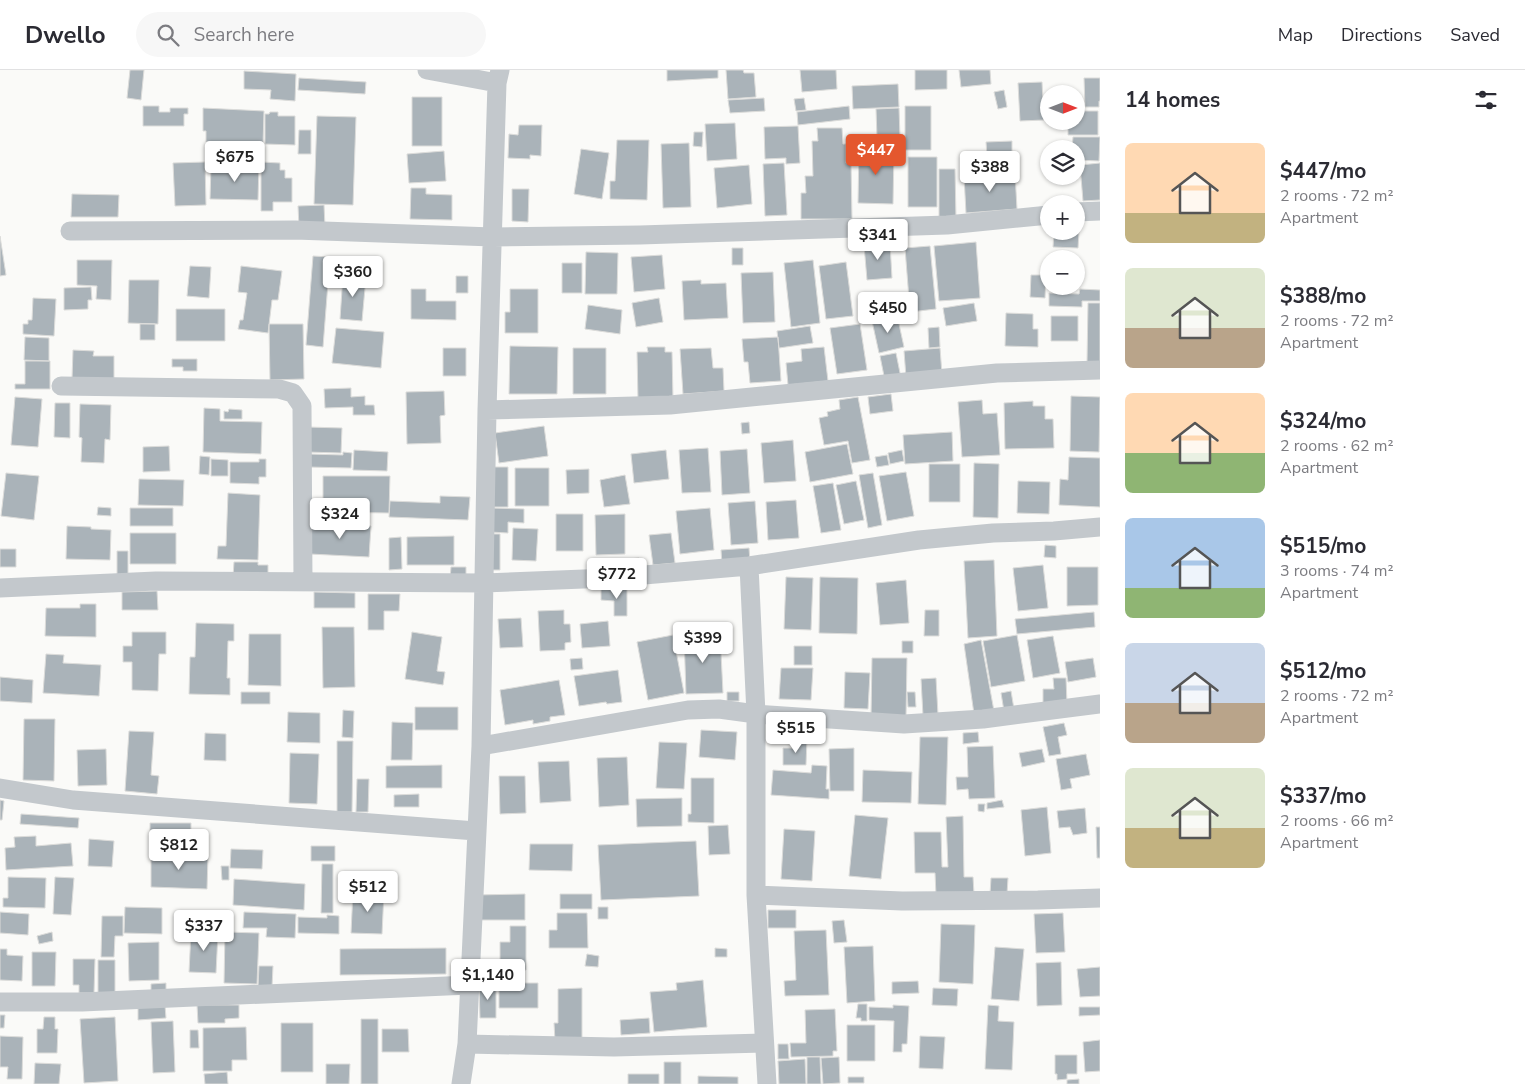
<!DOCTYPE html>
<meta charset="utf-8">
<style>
body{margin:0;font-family:"Nunito Sans",sans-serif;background:#f7f7f7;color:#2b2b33;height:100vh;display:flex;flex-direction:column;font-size:19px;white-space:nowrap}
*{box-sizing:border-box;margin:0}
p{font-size:16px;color:#7c7c81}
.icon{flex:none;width:28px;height:28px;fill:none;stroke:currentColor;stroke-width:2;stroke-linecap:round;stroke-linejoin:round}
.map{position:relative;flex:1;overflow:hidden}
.panel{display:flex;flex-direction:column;background:#fff;width:425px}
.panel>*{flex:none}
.needle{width:32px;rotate:90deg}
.controls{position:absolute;left:1040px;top:15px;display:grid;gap:10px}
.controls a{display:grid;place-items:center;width:45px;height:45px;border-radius:50%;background:#fff;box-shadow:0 1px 4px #0004;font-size:25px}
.price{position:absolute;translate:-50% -42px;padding:0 11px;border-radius:5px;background:#fff;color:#222;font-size:16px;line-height:32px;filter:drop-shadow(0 1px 2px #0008)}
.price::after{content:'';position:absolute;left:50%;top:30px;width:15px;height:11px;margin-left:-8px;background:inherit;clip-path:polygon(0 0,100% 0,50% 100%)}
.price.on{background:#e4572e;color:#fff}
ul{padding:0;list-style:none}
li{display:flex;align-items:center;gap:15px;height:125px;padding:0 25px}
li span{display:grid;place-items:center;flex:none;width:140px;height:100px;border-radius:8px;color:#555}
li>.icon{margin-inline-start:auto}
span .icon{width:60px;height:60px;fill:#fffc;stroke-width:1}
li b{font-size:21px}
h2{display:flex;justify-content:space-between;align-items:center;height:60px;padding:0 25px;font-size:21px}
header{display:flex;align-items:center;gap:30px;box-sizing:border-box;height:70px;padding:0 25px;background:#fff;border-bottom:1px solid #e1e1e2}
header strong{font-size:24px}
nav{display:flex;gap:28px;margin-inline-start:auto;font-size:18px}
.search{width:350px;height:45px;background:#f7f7f7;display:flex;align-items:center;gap:12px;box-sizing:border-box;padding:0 18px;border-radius:28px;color:#7c7c81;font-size:19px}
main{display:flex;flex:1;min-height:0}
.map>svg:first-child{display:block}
</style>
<header>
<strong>Dwello</strong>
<div class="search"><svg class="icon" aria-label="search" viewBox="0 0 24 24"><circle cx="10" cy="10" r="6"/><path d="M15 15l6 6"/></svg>Search here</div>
<nav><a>Map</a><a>Directions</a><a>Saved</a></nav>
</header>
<main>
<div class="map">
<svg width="1100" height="1014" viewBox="0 0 1100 1014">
<rect width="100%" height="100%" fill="#fafaf8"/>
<path fill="#aab3b9" stroke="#dcdcda" d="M130 0H144L141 30 127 28Z
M667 0H718V8L667 11Z
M726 0H743L744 3H754L756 27 728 29Z
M800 0H836L837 19 802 22Z
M915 0H947V19L915 20Z
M959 0H990L991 14 961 17Z
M244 1 296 4 295 31 270 29 271 20 244 19Z
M299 8 366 12 365 24 298 20Z
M1084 8H1100V31H1099V37H1085Z
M1042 12 1044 50 1020 51 1018 13Z
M898 14 899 37 853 39 852 16Z
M1004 20 1007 37 998 39 994 22Z
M412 27H442V76H412Z
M764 28 765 41 730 43 728 30Z
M804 28 806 40 796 41 794 29Z
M143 36H159V42H170V38H188V44H184V56H143Z
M849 36 850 49 798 55 797 42Z
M905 36H931V80H905Z
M203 38 264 41 263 74 206 72V61H203Z
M899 38 900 67 877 68 876 39Z
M1076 41H1098V65H1068V51H1076Z
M270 42H278V46H295V75L265 74V44H269Z
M317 46 356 47 353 135 314 134Z
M735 53 737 89 707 91 705 54Z
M519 55H542L541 86 530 85V89L508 88 509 64 518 65Z
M798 56 800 93 786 94V88L765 89 764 57Z
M817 58H842L843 74H846V93H851L852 149H801V123H806L805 106H813L812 71H818Z
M299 60H311V84H298Z
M694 62H703L702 77 693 76Z
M1073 67H1100L1099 91 1076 90V79H1072Z
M617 70H649L647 130 610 129V111H615Z
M1012 71V86L987 87 986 72Z
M689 73 691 137 663 138 661 74Z
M220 76 250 77 249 89 219 87Z
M859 77 894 79 893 134 858 133Z
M581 79 609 83 602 129 574 124Z
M444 81 446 111 409 113 407 84Z
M908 87H937V137H908Z
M205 92 206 135 175 136 173 93Z
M261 92 280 93V100H285V108H292V132H273V141H261Z
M249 93H259L258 130 210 129 211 96 249 98Z
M784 93 787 145 765 146 763 94Z
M1100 93V130L1083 131 1080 95Z
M749 95 752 134 717 138 714 98Z
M939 99H955L956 149H939Z
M1015 103 1017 139 966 143 964 106Z
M411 118H426V124L452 125V150L410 149Z
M512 119H529L528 152 512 151Z
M72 124 119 125 118 147H71Z
M324 135 325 157H299L298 136Z
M1054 161 1079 162 1078 178 1053 177Z
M0 166 6 205 0 206Z
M976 172 980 228 939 231 934 176Z
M890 173 892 208 867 210 864 175Z
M930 176 936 239 910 242 905 178Z
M732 178H743V195H732Z
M586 182 618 183 617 224H585Z
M662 185 665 219 634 222 631 187Z
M313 186 330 187 323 277 306 275Z
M77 190H112L111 230 96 229 97 216 77 215Z
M813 190 820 253 791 257 784 193Z
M846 192 853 246 826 249 819 196Z
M562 193H582V223H562Z
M190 196 211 197 209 228 187 226Z
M241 196 282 201 278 230H272L268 263 238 259 240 250H243L247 223 238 222Z
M773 202 775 252 743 253 741 203Z
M343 205 366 207 362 251 340 249Z
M1031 205H1046L1045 228 1030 227Z
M456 206H468V223H456Z
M129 210H159L158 254 128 253Z
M701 210V214L726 213 728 248 684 250 682 211Z
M1051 216H1062V222L1051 221Z
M91 217 92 230H88V239L64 240V218Z
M411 219H426V231H456V250L411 249Z
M510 219H538V263H505V242H510Z
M1080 219 1100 220V231H1082V237L1049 236V223L1079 224Z
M33 228 56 229 54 266 23 264V254H28V250H32Z
M659 228 663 252 636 257 632 233Z
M974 233 977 251 946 256 943 238Z
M1088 233H1100V293L1087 292Z
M588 235 622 240 620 264 585 259Z
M176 239H225V271H176Z
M1006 243 1033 244V259H1038V277L1005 276Z
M897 245 904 277 879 283 872 251Z
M1051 246H1078V271H1051Z
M140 254H155V270H140Z
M269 254H303L304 309 270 310Z
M860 254 867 300 837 304 830 258Z
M810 256 813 273 779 278 777 261Z
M939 257 940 277 929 278 928 258Z
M336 258 384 262 381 298 332 293Z
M25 267 49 268V291L24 290Z
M778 267 781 311 750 313 748 292H744L742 269Z
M510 276 558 277 557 324H509Z
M647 277H665V282H672L673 329 638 330 637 282H648Z
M824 277 828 311 788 315 786 293 802 291 801 279Z
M443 278H466V306H443Z
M573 278H606V324H573Z
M711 278 713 298H723L724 321 683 324 680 279Z
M940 278 942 304 906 307 904 281Z
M73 280 94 281 93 286H114V310L72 309Z
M896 283 901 308 885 311 880 286Z
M172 289H197V301H183V297H172Z
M25 291H50V319H15V314H25Z
M351 318V327L365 326V335H374L375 345H353V337L325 338 324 319Z
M444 321 445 345 440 346 441 373 407 374 406 322Z
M891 324 893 341 870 344 868 327Z
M1071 326 1100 327 1099 382 1070 381Z
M15 327 42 329 38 377 11 375Z
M858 327 870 390 852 393 848 371 824 375 819 348 828 346 827 342 840 339 839 330Z
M982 330 983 344 997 343 1000 385 962 387 958 332Z
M1033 331V336H1045V349H1053L1054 378 1005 379 1004 333Z
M55 333H70V368L54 367Z
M80 334 111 335 110 370 105 369 104 393 81 392 82 368 79 367Z
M204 338 220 339V351L262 352 261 384 203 382Z
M229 339 242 340V349H224V341L228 342Z
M749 352 750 363 742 364 741 353Z
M544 356 548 386 499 393 495 363Z
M307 357 342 358 341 383 306 382Z
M952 362 953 391 905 394 903 365Z
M793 370 796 411 764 413 761 373Z
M847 374 853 404 810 412 805 382Z
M169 376 170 401 143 402V377Z
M708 378 711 422 682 423 679 380Z
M747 379 750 423 722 425 720 381Z
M354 380 388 382 387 401 353 400Z
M666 380 669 409 634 413 631 384Z
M902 380 904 391 890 394 888 383Z
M343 382 352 383 351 398 308 397V384L343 385Z
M887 385 889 395 877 397 875 387Z
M200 386 210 387 209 405 199 404Z
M1069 387 1100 388V437L1059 435 1060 409 1068 410Z
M211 389 228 390V406H211Z
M259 389H266V407H259V414L230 413V392H259Z
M974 393 999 394 998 448 973 447Z
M929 394H960V432H929Z
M492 397H508V437H492Z
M515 398H549V436H515Z
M589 399V423L567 424 566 400Z
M906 402 914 446 887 451 879 406Z
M6 403 39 406 34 450 1 446Z
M873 403 882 455 868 458 859 405Z
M625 405 630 434 604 437 600 410Z
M323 406H390L389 443 323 442Z
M139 409 184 410 183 436 138 435Z
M856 411 864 450 844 454 836 415Z
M1018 411 1050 412 1049 444 1017 443Z
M833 413 841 460 821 463 813 416Z
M228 423 260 425 258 490 217 489 218 476H226Z
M440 426 470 427 468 450 389 447 390 431 440 433Z
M796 430 799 468 768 470 766 432Z
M755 431 758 473 731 475 728 433Z
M98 437 111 438V446L97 445Z
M130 438H173V456H130Z
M491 438 524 439V453L508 452V463L490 462Z
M710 438 714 480 680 484 676 441Z
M556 444H583V481H556Z
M625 444V484L596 485 595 445Z
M312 453 371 456 369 487 310 484Z
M67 456 91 457V459L111 460 110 490 66 489Z
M513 458 538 459 536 491 512 490Z
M130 463H176V494H130Z
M671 463 675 493 653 495 649 465Z
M490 464H500V500H489Z
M454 466V495H407V467Z
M401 467 402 499 389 500V468Z
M1045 475 1056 476V488L1044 487Z
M749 478 750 492 722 494 721 480Z
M0 479H16V497H0Z
M117 481H128V511H117Z
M639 488 640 504 619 505 618 490Z
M994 490 997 566 968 568 964 491Z
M234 492H258V495H268V507H233Z
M1043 495 1048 538 1018 541 1013 498Z
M451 497H466V509H450Z
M1067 497H1098V535L1067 536Z
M786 507 813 508 811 560 784 559Z
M820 507 858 508 857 564 819 563Z
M906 510 909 553 880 555 876 513Z
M601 519H627V546H614V531L601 530Z
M157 521 158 540H122V522Z
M314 522 355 523V538H314Z
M368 524H400L399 541H384V560H368Z
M80 534H96V567L45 566 46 538H80Z
M564 540V554H570L571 572 565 573V580L540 581 538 541Z
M925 540H939V566H924Z
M1094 542 1095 557 1017 564 1015 549Z
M521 548 523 577 500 578 498 549Z
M608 551 610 576 582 578 580 554Z
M196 553 234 554V571H228L227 608H230V625L189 624 190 587H195Z
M322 557H354L355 617 323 618Z
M132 562H166V584H159L158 621 132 620V592H123V576H132Z
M412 562 442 567 437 601 445 602 443 615 405 609Z
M720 563 723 623 686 624 684 564Z
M249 564H281V616L248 615Z
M673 565 684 623 648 630 637 572Z
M1017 565 1025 611 991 617 983 571Z
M1053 566 1060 603 1033 608 1027 570Z
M981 570 994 641 974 644 964 574Z
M902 571H913V583H902Z
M794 576H812V595H794Z
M46 584 64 585 63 593 101 595 99 626 43 623Z
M582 588 583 599 571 600 570 589Z
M872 588H907L906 647H871Z
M1093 588 1096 607 1068 612 1065 592Z
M781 598H813L811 630 779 629Z
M618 600 622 632 607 634 606 632 579 636 574 606Z
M845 602 870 603 868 639 844 638Z
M0 607 33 610 32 633 0 631Z
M936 608 938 645 923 646 921 609Z
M1053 608H1066L1067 634 1043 635V619H1054Z
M559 610 565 645 550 647V651L533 654V650L505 655 500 620Z
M1011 621 1014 639 1004 641 1001 623Z
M241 622H270V634H241Z
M727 622H739V631H727Z
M907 622H915L916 637H908Z
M415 637H458V660H415Z
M343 640 354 641 353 668 342 667Z
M288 642 320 643V673L287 672Z
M24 649H55L54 711 23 710Z
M392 652 413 653 412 690H391Z
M1064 653 1067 665 1058 667 1061 684 1049 686 1043 657Z
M701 660 737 662 735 690 699 687Z
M129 661 154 662 151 705 159 706 157 724 125 721Z
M978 662 979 672 963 674V663Z
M205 663 226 664V691L204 690Z
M920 667H948L946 735 918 734Z
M796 668 807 669 806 695H783V678H796Z
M337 671H353L352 742H337Z
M659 672 687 673 684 719 656 718Z
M993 676 995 728 969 729 968 719 957 720 956 707H968L967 677Z
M854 678V721H830L829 679Z
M106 679 107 715 78 716 77 680Z
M1042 679 1045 692 1022 697 1019 683Z
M290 683 319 684 317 734 289 733Z
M1086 684 1090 705 1070 709 1072 718 1061 720 1056 689Z
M627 687 629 735 599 737 597 688Z
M569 691 571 731 540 733 538 692Z
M442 695V718H386V696Z
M812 695 827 696 826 719H829V729L771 725 773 700 811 703Z
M863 700 912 702 911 733 862 732Z
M499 706H525L526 743 500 744Z
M691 708H714V753L688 752V744H691Z
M357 709H369L368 742H356Z
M419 724V737H394V725Z
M682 728V756L637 757 636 729Z
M0 730 4 731 2 750H0Z
M1002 730 1004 737 987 739V733Z
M978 734H985L984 742 978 741Z
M1047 737 1051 783 1025 786 1021 740Z
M1085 738 1087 763 1073 765 1070 757 1059 758 1057 741Z
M21 744 79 748 78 758 20 754Z
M855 745 888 748 881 809 849 806Z
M963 746 964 807H973L974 824 936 825 935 803H915L914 762H941L942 797H948L946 747Z
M150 753H191V766H164V776L150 775Z
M728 755 730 784 709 785 708 756Z
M1096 757H1100V788H1097Z
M784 759 815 761 812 811 781 809Z
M36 766V776L71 773 73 796 6 800 5 778 15 777 14 767Z
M89 769 114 771 112 797 88 796Z
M696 771 699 826 601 830 598 775Z
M530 774H573L572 801 529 800Z
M311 776H335V791H311Z
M231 779 263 780 262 799 230 798Z
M151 784 208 786 207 819 151 817Z
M322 794H333V843H321Z
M221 796H229V810H222Z
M8 807 46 808 45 838 3 837V828H8Z
M55 807 74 808 71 845 53 844Z
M991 808H1008L1007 824H990Z
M234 809 305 814 304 840 233 835Z
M353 821 384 822 382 864 351 863Z
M525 824V850H475V825Z
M560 824H592V839H560Z
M125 837 162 838V864L124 863Z
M598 837H608V849H598Z
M768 840H796V858H768Z
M0 842 29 844 28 865 0 863Z
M244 842 296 844 295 868 266 867 267 858H243Z
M557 843H587L588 878H549V860H557Z
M1063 843 1065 882 1036 883 1034 844Z
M327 845 339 846V864L298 863V847L327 848Z
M102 846H123V866H115L114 887H101Z
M844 850 847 872 834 873 832 851Z
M941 854 975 855 973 914 939 912Z
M510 856H526V900H500V872H510Z
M826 860 829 925 785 926 784 911 796 910 794 861Z
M52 862 53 871 39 874 37 866Z
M191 862 218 863 216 903 189 902Z
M225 862 259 863 257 914 224 913Z
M159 872V910L129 911 128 873Z
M873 876 875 931 847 933 844 877Z
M995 877 1024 879 1019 931 991 929Z
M446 878V904L340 905V879Z
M715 878 727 879V887H715Z
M0 879H7V885L23 886 22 911 0 910Z
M32 882H56L55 916H32Z
M587 884 599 886 598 897 585 896Z
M73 889H95L94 923H79V915H73Z
M98 890H115V924H98Z
M1061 892 1062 935 1037 936 1036 893Z
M259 896H273L272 917H258Z
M1100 897V926L1080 927 1077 899Z
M703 910 707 957 654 962 650 922 677 920 676 913Z
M918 911 919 923 892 924V912Z
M166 913V921L151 922V914Z
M499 913H538V938H499Z
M496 914V948H480L479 915Z
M582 918V971H555L554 953H558V919Z
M933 918 958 919 957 936 932 935Z
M858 934H867V951H861V948H856Z
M165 935 166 948 138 950V937Z
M197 935H239V948L225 949V953H198Z
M893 935 909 936 907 974H902V982H893L894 951 869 950V937L893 938Z
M988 935 999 936 998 951 1014 952 1012 1000 985 999Z
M1079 937H1100V945L1079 946Z
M835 939 837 981H833V986L791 987 790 973H806L805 940Z
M0 945H5L4 958H0Z
M44 947H55V959H58L57 983H37V959H43Z
M115 947 118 1011 84 1013 80 949Z
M649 948 650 963 621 965 620 950Z
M361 949H378V1014H361Z
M173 951 175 1002 153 1003 151 952Z
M281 953H313V1002H281Z
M847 955H875V991H847Z
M246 957 247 990H232V1001H203V958Z
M382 959H408L409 982H382Z
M190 960H198L199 978H190Z
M0 966 23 967 22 1009H7L8 997H0Z
M920 966 945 967 943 999 919 998Z
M1100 970V1001L1085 1002 1083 972Z
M778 974H788L789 989H778Z
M1055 985H1077V1004H1067V1009L1057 1010V1004H1055Z
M807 987H820L821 1014H807Z
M839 987 840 1013 823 1014 821 988Z
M805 989 806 1014H779L778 991Z
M664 992H681V1014H664Z
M35 993 61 994 59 1014H34Z
M326 994H350L349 1014H326Z
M227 1002 228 1014H205L204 1004Z
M628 1004H659V1014H628Z
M698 1006 738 1007V1014H698Z
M848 1007H864V1013H848Z
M1079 1009V1014H1067V1010Z"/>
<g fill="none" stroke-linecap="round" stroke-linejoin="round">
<path stroke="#c3c8cc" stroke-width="19" d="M427 0 497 13
M1076 142 1100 141
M70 161 295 160 493 167 640 165 947 155 1049 145
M61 316 279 319 293 323 302 336 303 512
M487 340 670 335 997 303 1100 300
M749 496 756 644V825L767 1014
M0 518 156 511 484 513 609 508 749 496 919 470 993 463 1054 461 1100 457
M481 676 688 640 719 639 756 644 904 654 983 649 1100 634
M0 718 73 730 476 761
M756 825 902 831 1038 830 1100 828
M0 932H82L469 915
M467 974 614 977 764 973
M461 1014 467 974 481 676 487 340 497 13 500 0"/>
</g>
</svg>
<div class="controls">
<a><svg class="needle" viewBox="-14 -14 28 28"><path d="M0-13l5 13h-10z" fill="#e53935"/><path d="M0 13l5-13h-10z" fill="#7c7c81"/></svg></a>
<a><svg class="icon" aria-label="layers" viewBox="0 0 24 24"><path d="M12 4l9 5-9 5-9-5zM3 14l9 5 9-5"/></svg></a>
<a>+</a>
<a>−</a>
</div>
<b class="price on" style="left:876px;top:106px">$447</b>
<b class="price" style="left:235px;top:113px">$675</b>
<b class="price" style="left:990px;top:123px">$388</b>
<b class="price" style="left:878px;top:191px">$341</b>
<b class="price" style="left:353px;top:228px">$360</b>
<b class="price" style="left:888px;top:264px">$450</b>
<b class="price" style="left:340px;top:470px">$324</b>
<b class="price" style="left:617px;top:530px">$772</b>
<b class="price" style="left:703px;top:594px">$399</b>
<b class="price" style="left:796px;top:684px">$515</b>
<b class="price" style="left:179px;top:801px">$812</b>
<b class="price" style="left:368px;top:843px">$512</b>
<b class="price" style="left:204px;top:882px">$337</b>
<b class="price" style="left:488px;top:931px">$1,140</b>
</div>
<section class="panel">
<h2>14 homes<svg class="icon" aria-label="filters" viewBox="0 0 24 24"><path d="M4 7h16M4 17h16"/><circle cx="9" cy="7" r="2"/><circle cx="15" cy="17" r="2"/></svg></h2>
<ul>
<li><span style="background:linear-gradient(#ffd9b3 70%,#c2b280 0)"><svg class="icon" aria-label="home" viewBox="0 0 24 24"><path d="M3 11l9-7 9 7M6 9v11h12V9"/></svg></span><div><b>$447/mo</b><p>2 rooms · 72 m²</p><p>Apartment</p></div></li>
<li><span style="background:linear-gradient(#dfe7d0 60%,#b9a48a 0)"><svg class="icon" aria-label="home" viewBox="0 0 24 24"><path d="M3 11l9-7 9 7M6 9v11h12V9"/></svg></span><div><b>$388/mo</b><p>2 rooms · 72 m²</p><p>Apartment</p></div></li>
<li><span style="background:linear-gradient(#ffd9b3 60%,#8fb573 0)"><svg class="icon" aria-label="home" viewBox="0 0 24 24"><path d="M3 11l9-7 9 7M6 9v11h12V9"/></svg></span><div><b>$324/mo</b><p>2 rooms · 62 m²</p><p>Apartment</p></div></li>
<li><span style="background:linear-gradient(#a9c7e8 70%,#8fb573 0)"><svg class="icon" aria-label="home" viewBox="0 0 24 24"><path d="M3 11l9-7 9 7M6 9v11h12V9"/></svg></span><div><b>$515/mo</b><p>3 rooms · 74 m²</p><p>Apartment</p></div></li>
<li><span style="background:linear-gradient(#c9d6e8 60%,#b9a48a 0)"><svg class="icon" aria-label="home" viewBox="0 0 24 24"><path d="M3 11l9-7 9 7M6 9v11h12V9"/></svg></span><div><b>$512/mo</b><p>2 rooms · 72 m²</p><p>Apartment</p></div></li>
<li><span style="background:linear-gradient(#dfe7d0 60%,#c2b280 0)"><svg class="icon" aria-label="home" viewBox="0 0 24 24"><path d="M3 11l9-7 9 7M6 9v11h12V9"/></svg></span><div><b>$337/mo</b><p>2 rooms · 66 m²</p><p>Apartment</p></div></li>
</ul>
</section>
</main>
